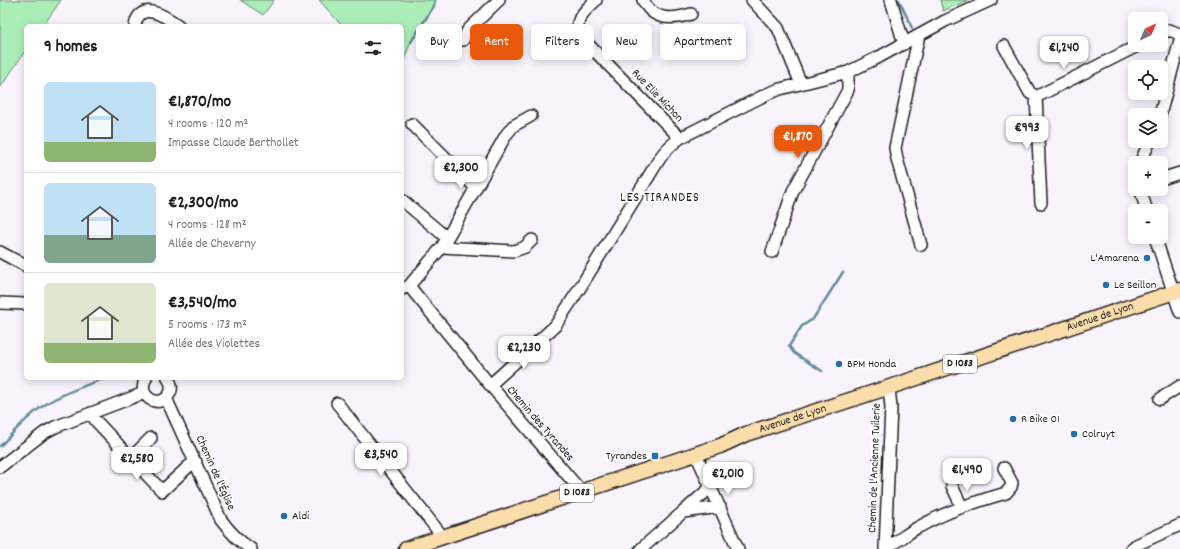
<!DOCTYPE html>
<meta charset="utf-8">
<style>
body{margin:0;font-family:Dekko,sans-serif;background:#f2f2f2;color:#202124;height:100vh;display:flex;flex-direction:column;font-size:15px;white-space:nowrap}
*{box-sizing:border-box;margin:0}
p{font-size:13px;color:#757577}
.icon{flex:none;width:22px;height:22px;fill:none;stroke:currentColor;stroke-width:2;stroke-linecap:round;stroke-linejoin:round}
.map{position:relative;flex:1;overflow:hidden}
.details{position:absolute;left:24px;top:24px;width:380px;height:356px;display:flex;flex-direction:column;background:#fff;border-radius:6px;box-shadow:0 2px 10px #0003}
.details>*{flex:none}
.guide{position:absolute;left:416px;top:24px;width:380px;height:36px;display:flex;gap:8px}
.needle{width:26px;rotate:44deg}
.tools{position:absolute;left:1128px;top:12px;display:grid;gap:8px}
.tools a{display:grid;place-items:center;width:40px;height:40px;border-radius:6px;background:#fff;box-shadow:0 2px 10px #0003;font-size:20px}
.price{position:absolute;translate:-50% -34px;padding:0 9px;border-radius:8px;background:#fff;color:#222;font-size:13px;line-height:26px;filter:drop-shadow(0 1px 2px #0008)}
.price::after{content:'';position:absolute;left:50%;top:24px;width:12px;height:9px;margin-left:-6px;background:inherit;clip-path:polygon(0 0,100% 0,50% 100%)}
.price.on{background:#ea580c;color:#fff}
ul{padding:0;list-style:none}
li{display:flex;align-items:center;gap:12px;height:100px;padding:0 20px}
li+li{border-top:1px solid #e0e0e0}
li span{display:grid;place-items:center;flex:none;width:112px;height:80px;border-radius:6px;color:#555}
li>.icon{margin-inline-start:auto}
span .icon{width:48px;height:48px;fill:#fffc;stroke-width:1}
li b{font-size:17px}
h2{display:flex;justify-content:space-between;align-items:center;height:48px;padding:0 20px;font-size:17px}
.chip{padding:0 14px;border-radius:6px;background:#fff;box-shadow:0 2px 10px #0003;font-size:14px;line-height:36px}
.chip.on{background:#ea580c;color:#fff}
.map>svg:first-child{display:block}
</style>
<div class="map">
<svg width="1180" height="549" viewBox="0 0 1180 549">
<rect width="100%" height="100%" fill="#f8f3fd"/>
<filter id="ink" filterUnits="userSpaceOnUse"><feTurbulence type="fractalNoise" baseFrequency=".025" numOctaves="2"/><feDisplacementMap in="SourceGraphic" scale="8" xChannelSelector="R" yChannelSelector="G"/><feConvolveMatrix kernelMatrix="1 2 1 2 8 2 1 2 1" color-interpolation-filters="sRGB"/></filter>
<g filter="url(#ink)">
<path fill="#aaedb7" stroke="#63846a" d="M0 0H61L43 26H26V50L0 88Z
M240 0H274L263 15Z
M319 0H436L410 44 402 65V26H342Z
M940 0H968L943 11Z"/>
<g fill="none" stroke-linecap="round" stroke-linejoin="round">
<path stroke="#5f8d99" stroke-width="2.5" d="M899 0 912 28
M411 42 434 6 435 0
M822 371 794 353 789 346 802 326 813 319 843 272
M0 446C14 432 28 415 46 404 63 393 85 386 105 378
M633 549 639 544"/>
<g stroke="#1c1c1c" stroke-width="14">
<path id="minor" d="M596 0C585 11 572 19 581 37L680 138
M643 0C653 21 672 20 691 14
M752 0 778 28 801 84
M891 0 904 44
M135 26C139 0 164 15 179 26
M1161 34 1169 30 1180 34
M919 35 895 148 897 159 921 245
M463 40 468 30 499 0
M1004 46 1030 93 1036 96 1040 95 1139 45
M1036 96 1041 203
M1160 115 1180 40
M412 124 475 187
M1140 163 1150 141
M1161 179 1180 173
M1140 189 1147 211
M402 200 447 238
M1155 237 1180 312
M442 247 514 251 525 247 532 240
M0 252 26 266
M772 252 793 191 848 90V72
M409 286 442 247 506 135 513 126 531 116
M402 289 409 286 490 385 581 491
M0 303 26 304
M146 378C135 397 161 411 170 393 173 388 171 383 168 378
M490 385 555 326 578 291 660 158C665 150 672 144 680 138L767 94 780 89 848 72 879 57 945 21 991 0
M166 398 221 520C230 532 238 541 251 549
M1160 399 1180 386
M337 403 443 537
M91 413 96 421 162 491 189 466 196 462
M696 454 738 549
M131 458 151 438
M0 467 44 433 55 427 144 393
M952 486 962 507
M683 512 711 487
M886 547C898 542 906 534 917 528 943 513 977 501 1006 493L1011 487 1012 483 1004 468
M641 549 683 512 720 507
M885 549 891 407 889 388
M1131 549 1136 545 1180 525"/>
</g>
<g stroke="#1c1c1c" stroke-width="17">
<g id="major">
<path id="s1" d="M406 549 720 446 746 434 899 384 1180 290"/>
</g>
</g>
<use href="#minor" stroke="#fff" stroke-width="11"/>
<use href="#major" stroke="#faddab" stroke-width="14"/>
</g>
</g>
<g fill="#1f6fb2" stroke="#fff" stroke-width="1.5">
<circle cx="1147" cy="258" r="4"/>
<circle cx="1106" cy="285" r="4"/>
<circle cx="839" cy="364" r="4"/>
<circle cx="1013" cy="419" r="4"/>
<circle cx="1074" cy="434" r="4"/>
<rect x="651" y="452" width="8" height="8" rx="2"/>
<circle cx="284" cy="516" r="4"/>
</g>
<g text-anchor="middle" dominant-baseline="central" stroke-width="3.5" stroke-linejoin="round" paint-order="stroke">
<g fill="#fff" stroke="#606060" stroke-width="1">
<rect x="943" y="355" width="34" height="18" rx="3"/>
<rect x="560" y="484" width="34" height="18" rx="3"/>
</g>
<g font-size="11" font-weight="bold" fill="#1c1c1c">
<text x="960" y="364">D 1083</text>
<text x="577" y="493">D 1083</text>
</g>
<g font-size="12" fill="#1c1c1c" stroke="#fff">
<text transform="translate(657 96) rotate(46)">Rue Elie Michon</text>
<text stroke="none"><textPath href="#s1" startOffset="732">Avenue de Lyon</textPath></text>
<text stroke="none"><textPath href="#s1" startOffset="408">Avenue de Lyon</textPath></text>
<text transform="translate(540 424) rotate(49)">Chemin des Tyrandes</text>
<text transform="translate(875 468) rotate(-88)">Chemin de l'Ancienne Tuilerie</text>
<text transform="translate(215 473) rotate(66)">Chemin de l'Église</text>
</g>
<g font-size="12" fill="#1c1c1c" stroke="#fff" text-anchor="start">
<text x="1139" y="258" text-anchor="end">L'Amarena</text>
<text x="1114" y="285">Le Seillon</text>
<text x="847" y="364">BPM Honda</text>
<text x="1021" y="419">R Bike 01</text>
<text x="1082" y="434">Colruyt</text>
<text x="647" y="456" text-anchor="end">Tyrandes</text>
<text x="292" y="516">Aldi</text>
</g>
<g font-size="13" letter-spacing="1" fill="#1c1c1c" stroke="#fff">
<text x="660" y="198">LES TIRANDES</text>
</g>
</g>
</svg>
<div class="tools">
<a><svg class="needle" viewBox="-14 -14 28 28"><path d="M0-13l5 13h-10z" fill="#e53935"/><path d="M0 13l5-13h-10z" fill="#757577"/></svg></a>
<a><svg class="icon" aria-label="locate" viewBox="0 0 24 24"><circle cx="12" cy="12" r="6"/><path d="M12 2v4M12 18v4M2 12h4M18 12h4"/></svg></a>
<a><svg class="icon" aria-label="layers" viewBox="0 0 24 24"><path d="M12 4l9 5-9 5-9-5zM3 14l9 5 9-5"/></svg></a>
<a>+</a>
<a>−</a>
</div>
<b class="price" style="left:1064px;top:70px">€1,240</b>
<b class="price" style="left:1027px;top:150px">€993</b>
<b class="price on" style="left:798px;top:159px">€1,870</b>
<b class="price" style="left:461px;top:190px">€2,300</b>
<b class="price" style="left:524px;top:370px">€2,230</b>
<b class="price" style="left:381px;top:477px">€3,540</b>
<b class="price" style="left:137px;top:481px">€2,580</b>
<b class="price" style="left:967px;top:492px">€1,490</b>
<b class="price" style="left:728px;top:496px">€2,010</b>
<div class="guide">
<a class="chip">Buy</a>
<a class="chip on">Rent</a>
<a class="chip">Filters</a>
<a class="chip">New</a>
<a class="chip">Apartment</a>
</div>
<section class="details">
<h2>9 homes<svg class="icon" aria-label="filters" viewBox="0 0 24 24"><path d="M4 7h16M4 17h16"/><circle cx="9" cy="7" r="2"/><circle cx="15" cy="17" r="2"/></svg></h2>
<ul>
<li><span style="background:linear-gradient(#bfe0f5 75%,#8fb573 0)"><svg class="icon" aria-label="home" viewBox="0 0 24 24"><path d="M3 11l9-7 9 7M6 9v11h12V9"/></svg></span><div><b>€1,870/mo</b><p>4 rooms · 120 m²</p><p>Impasse Claude Berthollet</p></div></li>
<li><span style="background:linear-gradient(#bfe0f5 65%,#7fa58c 0)"><svg class="icon" aria-label="home" viewBox="0 0 24 24"><path d="M3 11l9-7 9 7M6 9v11h12V9"/></svg></span><div><b>€2,300/mo</b><p>4 rooms · 128 m²</p><p>Allée de Cheverny</p></div></li>
<li><span style="background:linear-gradient(#dfe7d0 75%,#8fb573 0)"><svg class="icon" aria-label="home" viewBox="0 0 24 24"><path d="M3 11l9-7 9 7M6 9v11h12V9"/></svg></span><div><b>€3,540/mo</b><p>5 rooms · 173 m²</p><p>Allée des Violettes</p></div></li>
</ul>
</section>
</div>
